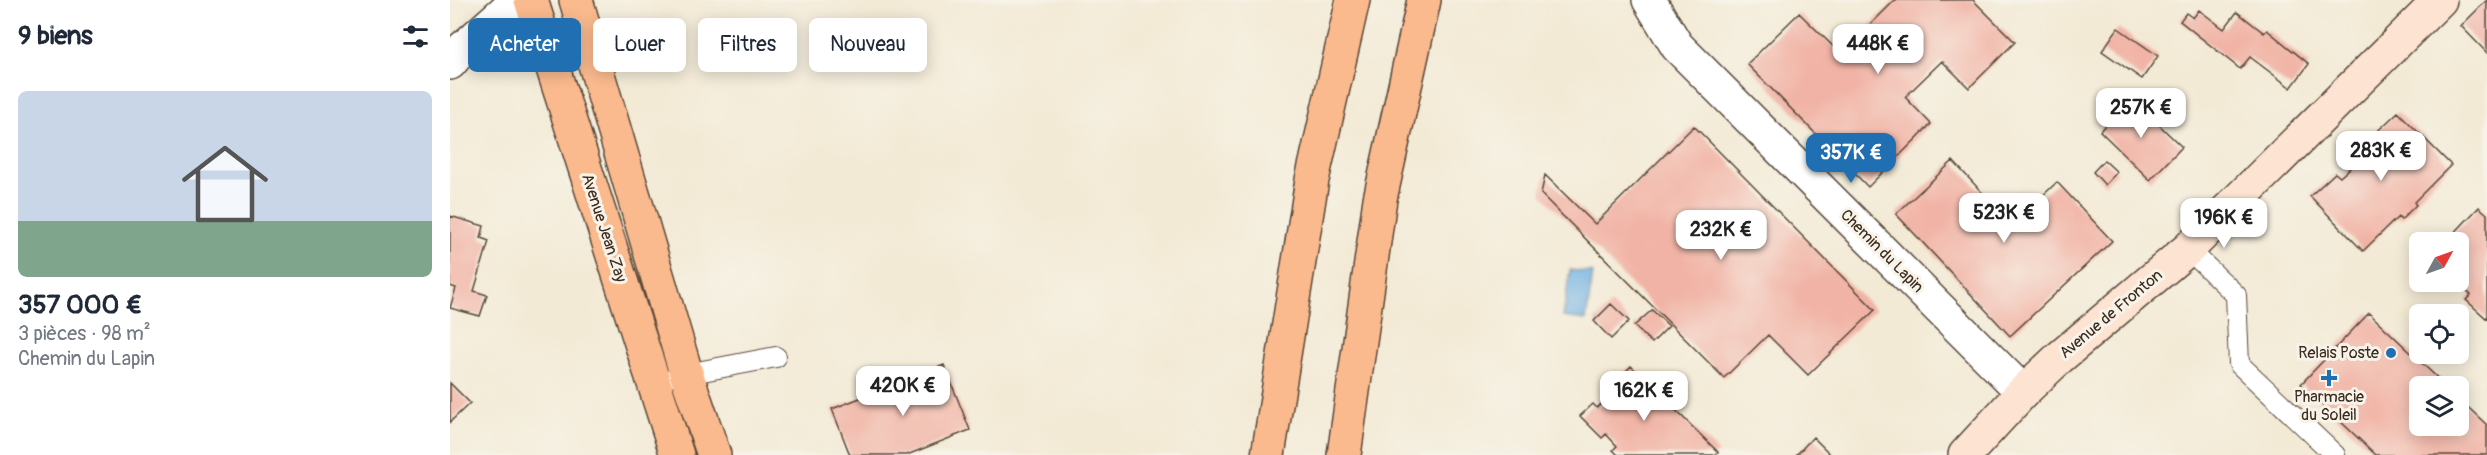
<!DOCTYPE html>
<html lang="fr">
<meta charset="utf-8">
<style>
body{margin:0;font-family:Pangolin,sans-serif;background:#f2f2f3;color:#1f2937;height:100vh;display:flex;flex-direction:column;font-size:22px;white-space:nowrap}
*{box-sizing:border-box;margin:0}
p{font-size:20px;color:#747a83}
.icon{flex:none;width:33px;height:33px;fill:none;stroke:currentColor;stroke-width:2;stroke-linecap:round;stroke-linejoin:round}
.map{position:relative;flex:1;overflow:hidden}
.details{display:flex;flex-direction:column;background:#fff;width:450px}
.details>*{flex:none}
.banner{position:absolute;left:18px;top:18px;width:570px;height:54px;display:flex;gap:12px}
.needle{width:39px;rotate:50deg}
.buttons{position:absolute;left:1959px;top:232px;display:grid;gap:12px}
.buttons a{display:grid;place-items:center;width:60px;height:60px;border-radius:9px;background:#fff;box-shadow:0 3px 15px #0003;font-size:30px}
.price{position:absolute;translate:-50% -51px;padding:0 14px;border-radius:12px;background:#fff;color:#222;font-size:20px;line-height:39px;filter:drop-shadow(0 2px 3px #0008)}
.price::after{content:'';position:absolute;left:50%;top:36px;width:18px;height:14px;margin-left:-9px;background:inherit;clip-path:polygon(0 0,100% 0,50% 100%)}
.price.on{background:#1f6fb2;color:#fff}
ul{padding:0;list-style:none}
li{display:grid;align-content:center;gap:12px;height:318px;padding:0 18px}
li span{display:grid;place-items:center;height:186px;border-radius:9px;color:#555}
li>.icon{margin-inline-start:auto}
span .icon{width:108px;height:108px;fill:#fffc;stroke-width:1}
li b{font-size:26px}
h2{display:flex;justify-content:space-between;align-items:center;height:72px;padding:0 18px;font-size:26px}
.chip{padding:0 21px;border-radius:9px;background:#fff;box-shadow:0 3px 15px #0003;font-size:21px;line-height:54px}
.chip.on{background:#1f6fb2;color:#fff}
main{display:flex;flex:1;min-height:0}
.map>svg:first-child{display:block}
</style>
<main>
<section class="details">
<h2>9 biens<svg class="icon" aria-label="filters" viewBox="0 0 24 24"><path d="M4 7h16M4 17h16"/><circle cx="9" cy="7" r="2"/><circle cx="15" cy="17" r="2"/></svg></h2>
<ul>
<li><span style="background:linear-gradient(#c9d6e8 70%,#7fa58c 0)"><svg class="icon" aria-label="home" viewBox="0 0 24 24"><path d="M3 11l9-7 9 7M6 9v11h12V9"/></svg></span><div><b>357 000 €</b><p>3 pièces · 98 m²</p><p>Chemin du Lapin</p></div></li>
</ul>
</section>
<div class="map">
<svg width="2037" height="455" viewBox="0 0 2037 455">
<rect width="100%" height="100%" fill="#f7f3e8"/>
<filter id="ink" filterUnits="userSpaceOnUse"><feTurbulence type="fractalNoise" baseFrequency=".0167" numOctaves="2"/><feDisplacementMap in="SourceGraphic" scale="12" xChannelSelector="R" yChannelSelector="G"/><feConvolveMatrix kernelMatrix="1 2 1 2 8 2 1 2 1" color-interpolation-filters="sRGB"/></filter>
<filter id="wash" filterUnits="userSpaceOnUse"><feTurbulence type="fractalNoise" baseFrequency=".008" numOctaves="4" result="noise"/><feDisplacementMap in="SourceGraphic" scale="24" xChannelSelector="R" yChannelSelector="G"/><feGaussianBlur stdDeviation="1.35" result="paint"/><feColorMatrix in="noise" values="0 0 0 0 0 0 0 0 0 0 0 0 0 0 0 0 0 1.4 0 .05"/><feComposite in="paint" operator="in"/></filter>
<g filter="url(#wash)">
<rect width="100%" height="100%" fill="#f3ead5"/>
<path fill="#6eb1e3" stroke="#546e80" stroke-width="1.5" d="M1120 270 1143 273 1136 320 1113 317Z"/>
<g id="blocks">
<path fill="#f1b3a5" d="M1445 0H1523L1565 42 1519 88 1492 61 1455 97 1481 124 1418 187 1297 64 1349 13 1391 54Z
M2037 0V53L2011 26Z
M1749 10 1774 29 1787 12 1814 33 1817 30 1859 64 1841 88 1800 57 1790 69 1730 21 1736 13 1743 18Z
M1668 28 1708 56 1692 79 1652 51Z
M1680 97 1732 147 1700 180 1650 131Z
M1948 112 2001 165 1964 202 1966 205 1951 220 1948 217 1913 251 1860 196 1885 173 1890 177 1908 161 1902 155Z
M1244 126 1425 310 1358 375 1318 335 1274 378 1091 194 1095 175 1145 224Z
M1654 160 1667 172 1655 185 1643 172Z
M1503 161 1562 225 1607 182 1662 241 1560 336 1446 214Z
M2029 207 2037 214V319L2016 300 2021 295 2008 283V243H1995Z
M0 216 34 226 31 238 39 241 24 291 37 295 30 316 0 308 6 288 0 286Z
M1161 304 1179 321 1161 339 1144 321Z
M1202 310 1219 326 1202 343 1184 326Z
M1919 313 1997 387H1970V426H2008V398L2037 425V455H1926L1851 384Z
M494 365 520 430 457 455H400L382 409Z
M1181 366 1268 452 1265 455H1168L1163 450 1167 446 1156 434 1152 438 1130 416 1143 404 1147 408 1173 382 1169 378Z
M0 383 20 403 0 422Z
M1363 437 1381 455H1346L1351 450Z"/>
</g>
</g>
<g filter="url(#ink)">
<use href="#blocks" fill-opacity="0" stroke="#574739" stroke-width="1.5"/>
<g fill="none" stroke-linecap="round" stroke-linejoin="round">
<g stroke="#574739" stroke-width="22">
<path id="lane" d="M1738 249 1786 295 1789 364 1885 455
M226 376 326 357"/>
</g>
<g stroke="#574739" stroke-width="36">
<path id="street" d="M1199 0 1227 46 1573 392
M0 63 12 49 67 0"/>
</g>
<g stroke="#574739" stroke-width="36">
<path id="secondary" d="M1515 455 1573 392 1609 358 1738 249 1990 0"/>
</g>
<g stroke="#574739" stroke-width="36">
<path id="primary" d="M81 0 227 455
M126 0 236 373 264 455"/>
</g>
<g stroke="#574739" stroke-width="36">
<path id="highway" d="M818 455 862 180 903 0
M894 455 930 199 974 0"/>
</g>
<use href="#lane" stroke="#fff" stroke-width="20"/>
<use href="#street" stroke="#fff" stroke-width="33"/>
<use href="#secondary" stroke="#fde3d1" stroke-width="33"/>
<use href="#primary" stroke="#fbba8d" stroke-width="33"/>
<use href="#highway" stroke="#fbba8d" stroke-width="33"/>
</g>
</g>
<g fill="#1f6fb2" stroke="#f7f3e8" stroke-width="2">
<circle cx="1941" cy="353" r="6"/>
<path d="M1876 369h6v6h6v6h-6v6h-6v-6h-6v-6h6z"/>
</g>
<g text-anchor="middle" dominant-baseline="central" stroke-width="6" stroke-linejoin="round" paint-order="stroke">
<g font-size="16" fill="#3b2a1e" stroke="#f7f3e8">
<text transform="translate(154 228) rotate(72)">Avenue Jean Zay</text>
<text transform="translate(1432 251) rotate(45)">Chemin du Lapin</text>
<text transform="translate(1661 314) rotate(-40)">Avenue de Fronton</text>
</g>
<g font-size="16" fill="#3b2a1e" stroke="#f7f3e8" text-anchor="end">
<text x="1929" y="353">Relais Poste</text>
<text x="1879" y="397" text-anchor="middle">Pharmacie<tspan x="1879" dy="18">du Soleil</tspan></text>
</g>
</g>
</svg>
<div class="buttons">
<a><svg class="needle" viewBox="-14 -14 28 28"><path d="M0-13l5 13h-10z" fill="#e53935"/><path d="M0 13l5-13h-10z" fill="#747a83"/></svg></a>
<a><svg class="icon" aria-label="locate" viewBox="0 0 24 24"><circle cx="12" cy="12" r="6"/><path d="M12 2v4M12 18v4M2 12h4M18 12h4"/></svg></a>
<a><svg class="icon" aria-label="layers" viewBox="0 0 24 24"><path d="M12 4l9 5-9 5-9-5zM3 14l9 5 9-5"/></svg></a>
</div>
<b class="price" style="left:1428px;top:75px">448K €</b>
<b class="price" style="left:1691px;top:139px">257K €</b>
<b class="price" style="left:1931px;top:182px">283K €</b>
<b class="price on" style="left:1401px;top:184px">357K €</b>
<b class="price" style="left:1554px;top:244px">523K €</b>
<b class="price" style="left:1774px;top:249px">196K €</b>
<b class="price" style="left:1271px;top:261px">232K €</b>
<b class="price" style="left:453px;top:417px">420K €</b>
<b class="price" style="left:1194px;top:422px">162K €</b>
<div class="banner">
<a class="chip on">Acheter</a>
<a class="chip">Louer</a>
<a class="chip">Filtres</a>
<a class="chip">Nouveau</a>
</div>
</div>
</main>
